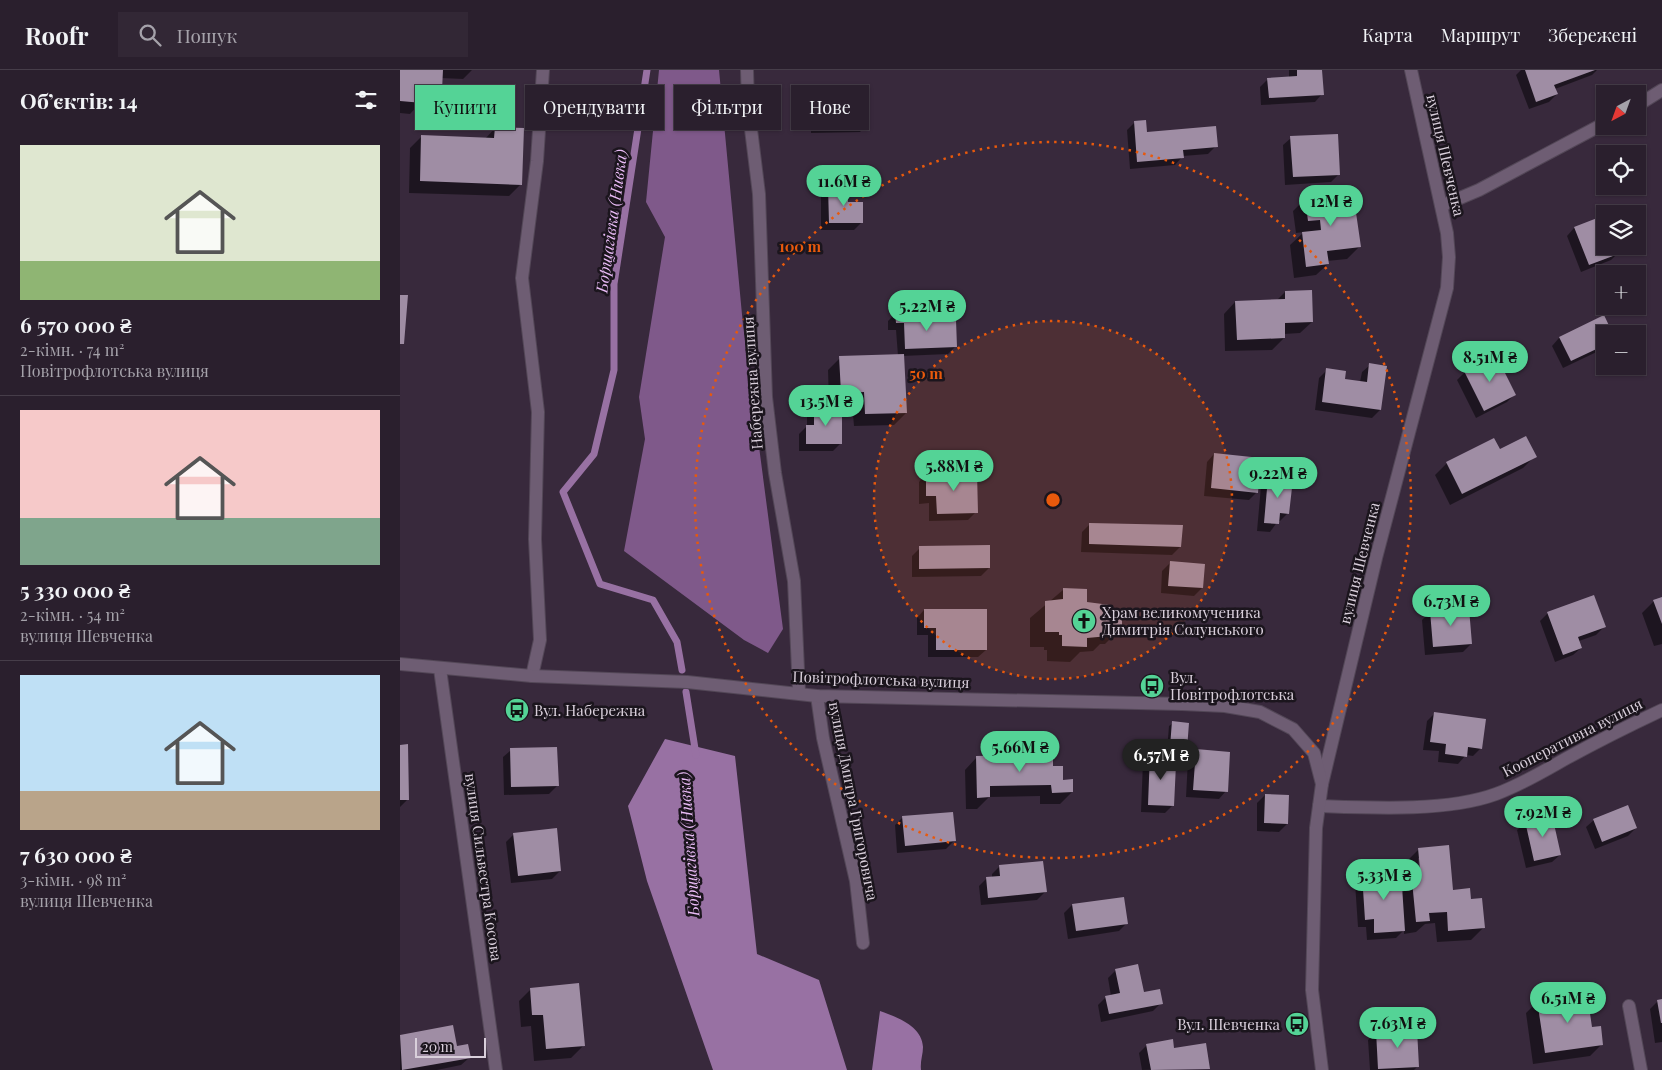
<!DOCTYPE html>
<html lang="uk">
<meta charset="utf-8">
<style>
body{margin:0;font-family:"Playfair Display",serif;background:#322735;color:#f1f3f6;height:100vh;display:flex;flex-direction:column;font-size:19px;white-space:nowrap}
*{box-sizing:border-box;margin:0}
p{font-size:16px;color:#a5a2aa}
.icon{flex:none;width:28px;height:28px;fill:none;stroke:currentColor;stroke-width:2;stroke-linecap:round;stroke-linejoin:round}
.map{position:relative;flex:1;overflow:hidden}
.drawer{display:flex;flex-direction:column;background:#2a1f2d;width:400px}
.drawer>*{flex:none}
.top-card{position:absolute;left:15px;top:15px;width:475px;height:45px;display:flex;gap:10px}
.needle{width:32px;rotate:221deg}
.fabs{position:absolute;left:1196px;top:15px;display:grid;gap:10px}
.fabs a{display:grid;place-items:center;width:50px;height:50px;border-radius:0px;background:#2a1f2d;box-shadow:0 1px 4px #0004,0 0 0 1px #463d49;font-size:25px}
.scale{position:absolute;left:15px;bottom:12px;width:71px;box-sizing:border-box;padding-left:5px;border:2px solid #d9cfdb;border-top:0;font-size:14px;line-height:18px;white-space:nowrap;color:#d9cfdb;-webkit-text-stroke:4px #1b151d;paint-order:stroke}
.price{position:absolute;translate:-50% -42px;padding:0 11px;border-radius:18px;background:#54d396;color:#111;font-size:16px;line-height:32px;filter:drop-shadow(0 1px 2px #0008)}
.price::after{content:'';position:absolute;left:50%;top:30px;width:15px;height:11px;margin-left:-8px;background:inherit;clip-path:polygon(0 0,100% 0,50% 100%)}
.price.selected{background:#222;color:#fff}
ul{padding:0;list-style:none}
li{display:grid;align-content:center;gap:10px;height:265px;padding:0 20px}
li+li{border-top:1px solid #463d49}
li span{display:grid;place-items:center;height:155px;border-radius:0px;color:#555}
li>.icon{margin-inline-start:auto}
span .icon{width:90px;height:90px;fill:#fffc;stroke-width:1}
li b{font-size:21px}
h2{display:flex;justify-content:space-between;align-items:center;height:60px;padding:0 20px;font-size:21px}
.tag{padding:0 18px;border-radius:0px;background:#2a1f2d;box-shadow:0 1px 4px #0004,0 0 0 1px #463d49;font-size:18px;line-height:45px}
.tag.selected{background:#54d396;color:#111}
header{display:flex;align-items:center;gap:30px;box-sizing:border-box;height:70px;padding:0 25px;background:#2a1f2d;border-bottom:1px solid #463d49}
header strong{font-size:24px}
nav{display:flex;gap:28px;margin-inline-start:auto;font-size:18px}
.search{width:350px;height:45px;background:#322735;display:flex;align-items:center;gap:12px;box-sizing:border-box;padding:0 18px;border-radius:0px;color:#a5a2aa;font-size:19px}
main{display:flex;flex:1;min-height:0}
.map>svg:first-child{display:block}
</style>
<header>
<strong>Roofr</strong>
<div class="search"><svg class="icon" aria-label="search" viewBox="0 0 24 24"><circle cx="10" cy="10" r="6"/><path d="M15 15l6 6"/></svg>Пошук</div>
<nav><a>Карта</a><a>Маршрут</a><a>Збережені</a></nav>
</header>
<main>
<section class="drawer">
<h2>Об’єктів: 14<svg class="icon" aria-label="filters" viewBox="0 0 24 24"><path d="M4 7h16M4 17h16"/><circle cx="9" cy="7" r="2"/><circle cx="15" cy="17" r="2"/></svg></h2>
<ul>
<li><span style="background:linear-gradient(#dfe7d0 75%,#8fb573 0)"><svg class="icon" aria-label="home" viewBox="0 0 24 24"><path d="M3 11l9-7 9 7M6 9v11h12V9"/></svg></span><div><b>6 570 000 ₴</b><p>2-кімн. · 74 m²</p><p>Повітрофлотська вулиця</p></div></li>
<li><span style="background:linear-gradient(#f6c9c9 70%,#7fa58c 0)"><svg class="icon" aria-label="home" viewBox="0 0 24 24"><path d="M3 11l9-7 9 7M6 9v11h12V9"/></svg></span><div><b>5 330 000 ₴</b><p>2-кімн. · 54 m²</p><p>вулиця Шевченка</p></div></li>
<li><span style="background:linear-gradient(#bfe0f5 75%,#b9a48a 0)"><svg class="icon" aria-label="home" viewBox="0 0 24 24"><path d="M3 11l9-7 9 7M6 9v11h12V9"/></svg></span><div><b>7 630 000 ₴</b><p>3-кімн. · 98 m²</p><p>вулиця Шевченка</p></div></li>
</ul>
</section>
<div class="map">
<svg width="1262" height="1000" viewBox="0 0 1262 1000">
<rect width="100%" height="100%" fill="#38293c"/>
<path fill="#7f598a" d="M259 0H319L343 255 383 559 368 583 344 570 224 481 245 369 239 327 265 167 246 132Z"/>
<path fill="#9871a3" d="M265 669 335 686 357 884 419 910 447 1000H313L247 811 228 736Z
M480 941C497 947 522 956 523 977 523 985 520 991 521 1000H472Z"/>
<path fill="#0007" fill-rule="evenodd" d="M0 0H72L63 9 41 8V19L29 31H22L10 44 0 43Z
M889 0H921L922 24 915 32 861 35 860 17 868 9 889 8Z
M1121 0H1197L1192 5 1155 19 1157 24 1149 32 1129 39 1116 5Z
M427 19 467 54 460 62 411 63V41L420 33 419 27Z
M734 53 746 63 816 76 808 84 783 86 775 95 730 99 727 60Z
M95 58 121 114 109 126 9 123 10 78 22 66 85 69Z
M891 68 938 105 931 112 885 115 883 75Z
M429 118 447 134 462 152 454 160H421V126Z
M905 129 959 177 947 189 927 191 928 194 916 205 894 208 890 175 904 162 896 163 893 141Z
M1205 148V176L1219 182 1211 190 1181 202 1167 166 1174 158Z
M885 222 912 252 900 263 884 264V268L872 280 825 281 824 244 835 232 876 231Z
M496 243 522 253 556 276 548 284 502 286 506 343 494 355 454 356 452 333 429 334 428 300 440 288 498 286 496 260H488V251Z
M1203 247 1205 278 1163 298 1152 276 1159 268Z
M1095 287 1115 324 1107 332 1076 348 1057 310 1065 302Z
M970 295 980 340 972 348 915 340 919 308 927 300 944 310 960 312 962 302Z
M414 339 441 373 433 381H399V364L407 356V347Z
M1094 370 1099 380 1135 386 1123 398 1050 435 1035 405 1047 393Z
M814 384 857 422 849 430 804 426 807 392Z
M526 404 576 442 568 450 529 451V433L519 434V412Z
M869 408 888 443 880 451H878L870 462 857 461 861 416Z
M690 454 780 477 772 485 681 482 682 462Z
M520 478 589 498 581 506 512 507V486Z
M770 493 802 518 794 526 761 523 762 501Z
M663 520 708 544 721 558 705 574H700L693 581 680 582 670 592 647 591V580H644V577H630V548Z
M1262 528V574L1254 576 1242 543 1254 531Z
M524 540 586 580 578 587H528V565H517V548Z
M1030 542 1071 574 1063 582 1025 585 1022 550Z
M1148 543 1204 557 1196 565 1179 571 1181 578 1173 585 1155 592 1140 551Z
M1035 643 1081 678 1073 686 1066 685 1058 694 1038 692 1039 681 1023 680 1027 651Z
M773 653 786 678 782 682 767 680 769 656Z
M0 676 7 730 0 737Z
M111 680 157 716 149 724 104 725 103 687Z
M796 681 826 721 819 729 786 727 788 689Z
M751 683 762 695 773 735 765 743 741 742 743 691Z
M576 688 652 698 672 722 660 734H640V726L589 727 577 739H566L565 700Z
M865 725 887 754 879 762 857 761V733Z
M1151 747 1160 785 1152 792 1126 798 1117 760 1125 753Z
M502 748 554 771 546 779 497 783 495 755Z
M1194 750 1236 758 1228 766 1195 779 1186 757Z
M114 764 160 801 152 809 111 813 106 772Z
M1019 779 1051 821 1070 830 1083 858 1071 870 1037 872 1035 853 1025 854 1016 862 1004 864V860L996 868 967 870 966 857H958L955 813 963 805 1001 824 1009 816 1007 791ZM1018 788H1021L1023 816H1020Z
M600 796 645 822 637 830 581 835 579 816 587 808H592V804Z
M723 828 727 853 719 861 668 869 664 843 672 835Z
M716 900 743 924 761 933 753 941 701 952 698 935 706 927 711 926 708 908Z
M131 919 183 976 171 988 134 991 131 956 121 957 119 931Z
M1262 930V972L1255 973 1250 939 1258 931Z
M1138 931 1191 959 1202 974 1190 986 1133 994 1126 943Z
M52 956 56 977 69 988 61 995 37 1000H0V966Z
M976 962 1018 996 1014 1000H970L968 970Z
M747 975 773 980 809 998 742 1000 739 983Z"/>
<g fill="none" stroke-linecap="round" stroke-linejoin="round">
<path stroke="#9871a3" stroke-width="7" d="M247 0 214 214V300L194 384 163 422 200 514 253 530 277 572 282 600
M286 622 296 685"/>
</g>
<path fill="#9f8da4" d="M0 0H43L42 20 24 19 23 33 0 31Z
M897 0H922L924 25 869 28 867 8 897 6Z
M1125 0H1195L1154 15 1158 24 1136 32Z
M427 18H468L469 55 418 56V32H427Z
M746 50 747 62 816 56 818 77 783 80 784 88 737 92 734 51Z
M95 57 124 58 122 115 20 111 21 65 94 68Z
M938 64 940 105 893 107 890 66Z
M428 117H448V132H463V153H429Z
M953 122 961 177 927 181 929 194 906 197 902 162 921 160 920 150 908 151 905 128Z
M1205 145V176H1218L1221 183 1189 195 1174 157Z
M912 220 913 252 885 253V268L837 270 835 231 885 229V221Z
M0 225H8L4 274H0Z
M523 241V252L556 250 557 277 505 279 504 253H496L495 242Z
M1204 245 1213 264H1205V275L1171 291 1159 267Z
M504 284 507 343 465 344 464 322 441 323 439 286Z
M1096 285 1116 325 1084 341 1064 301Z
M969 293 987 296 981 340 922 332 926 298 946 301 945 309 967 312Z
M414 337H442V374H406V355H414Z
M1126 366 1137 387 1062 424 1046 392 1094 368 1100 379Z
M814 383 861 388 858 423 811 418Z
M577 402 578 443 537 444 536 426H526V403Z
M868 407 893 409 889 444 880 443 879 454 864 453Z
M689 453 783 455 781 477 689 474Z
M590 475V498L519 499V476Z
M770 491 805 494 803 518 768 516Z
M663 518 687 519V532L710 535V543H722V559H710L709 566 687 568V577L662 576V565H659V562H645V531L663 529Z
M1194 525 1206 557 1178 567 1182 578 1163 585 1147 542Z
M1262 527V554L1253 530Z
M1069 538 1072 574 1033 577 1030 541Z
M524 539H587V580H536V558H524Z
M1034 642 1086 649 1082 679 1068 677 1067 687 1045 684 1046 674 1030 672Z
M772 651 789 653 787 679 770 677Z
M8 674 9 730H0V675Z
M157 677 159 716 111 717 110 678Z
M796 679 830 682 828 722 793 720Z
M750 682H764V694H776L774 736 748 735Z
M653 684V696H663V710L673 709V722L652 723 651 715 590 716V727L577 728 576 686Z
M865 724 889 725 888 754 864 753Z
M1228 735 1237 758 1202 772 1193 749Z
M553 742 556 771 505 776 502 746Z
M1152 745 1161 785 1134 791 1125 751Z
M157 758 161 801 118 806 113 763Z
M1049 775 1053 820 1070 818 1071 829 1082 828 1085 858 1048 861 1047 842 1029 843 1030 851 1016 852 1012 811 1021 810 1018 778Z
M643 791 647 822 588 828 586 807 600 806 599 795Z
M1001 801 1005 861 974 863V849L965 850 962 804Z
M724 827 728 854 676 861 672 834Z
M738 894 744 922 760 919 763 934 709 944 705 926 720 923 715 899Z
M179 913 185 976 146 979 143 945H132L130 918Z
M1187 923 1192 957 1201 956 1203 975 1145 983 1137 930Z
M1262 929V953H1261L1257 930Z
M53 955 57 976 68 974 71 988 2 1000 0 965Z
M1017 959 1019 997 978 999 976 961Z
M773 969 774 978 806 973 810 999 751 1000 746 974Z"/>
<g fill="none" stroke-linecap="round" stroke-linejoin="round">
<g stroke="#534757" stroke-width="14">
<path id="minor" d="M347 0 348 35 359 124 366 327 375 403 394 511 399 622
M1238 35 1262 20
M1041 136 1079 120 1205 53
M40 599 96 1000
M132 606 140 570 135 469 138 342 122 208 137 91 143 0
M417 626 423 668 456 811 463 873
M922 714 976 488 1047 218 1049 187 1047 163 1011 0
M919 736C971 738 1047 742 1096 724 1121 715 1144 701 1167 688 1198 671 1230 655 1262 640
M1229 936 1241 1000"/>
</g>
<g stroke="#534757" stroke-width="14">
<path id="tertiary" d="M0 594 132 606 287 612 417 626 782 634 825 636 860 642 893 659 914 683 922 714 916 758 912 920 922 1000"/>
</g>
<use href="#minor" stroke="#6e5d73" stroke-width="12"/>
<use href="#tertiary" stroke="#6e5d73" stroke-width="12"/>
</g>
<circle cx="653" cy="430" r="179" fill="#e8590c" fill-opacity=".12"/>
<g fill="none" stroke="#e8590c" stroke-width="2.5" stroke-dasharray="2.5 5">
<circle cx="653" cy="430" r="179"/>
<circle cx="653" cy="430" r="358"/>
</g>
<defs>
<g id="church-disc" transform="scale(1.25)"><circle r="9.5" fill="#54d396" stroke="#1b151d"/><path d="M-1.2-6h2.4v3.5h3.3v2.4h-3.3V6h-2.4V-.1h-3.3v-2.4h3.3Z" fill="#111"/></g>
<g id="bus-disc" transform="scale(1.25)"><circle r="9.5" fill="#54d396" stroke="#1b151d"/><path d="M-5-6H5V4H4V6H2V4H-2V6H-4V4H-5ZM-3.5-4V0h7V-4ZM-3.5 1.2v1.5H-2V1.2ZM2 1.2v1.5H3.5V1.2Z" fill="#111"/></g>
</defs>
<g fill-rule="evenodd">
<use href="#church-disc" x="684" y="551"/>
<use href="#bus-disc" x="752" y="616"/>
<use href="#bus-disc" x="117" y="640"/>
<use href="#bus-disc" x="897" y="954"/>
</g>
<g text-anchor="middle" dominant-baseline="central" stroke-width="5" stroke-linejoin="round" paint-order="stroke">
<g font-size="15" fill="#d9cfdb" stroke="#1b151d">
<text transform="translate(1046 85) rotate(77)">вулиця Шевченка</text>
<text transform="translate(352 313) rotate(-94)">Набережна вулиця</text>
<text transform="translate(959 493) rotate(-76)">вулиця Шевченка</text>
<text transform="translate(481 609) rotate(2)">Повітрофлотська вулиця</text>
<text transform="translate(1172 667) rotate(-27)">Кооперативна вулиця</text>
<text transform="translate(454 731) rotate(79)">вулиця Дмитра Григоровича</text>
<text transform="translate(84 797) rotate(82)">вулиця Сильвестра Косова</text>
</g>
<g font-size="15" fill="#d9cfdb" stroke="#1b151d" text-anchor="start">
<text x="702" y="542">Храм великомученика<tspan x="702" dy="17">Димитрія Солунського</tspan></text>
<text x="770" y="607">Вул.<tspan x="770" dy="17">Повітрофлотська</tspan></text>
<text x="134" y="640">Вул. Набережна</text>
<text x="880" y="954" text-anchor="end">Вул. Шевченка</text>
</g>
<g font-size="16" font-style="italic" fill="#eabcf7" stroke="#1b151d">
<text transform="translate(211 151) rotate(-82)">Борщагівка (Нивка)</text>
<text transform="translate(288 774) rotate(-94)">Борщагівка (Нивка)</text>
</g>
</g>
<circle cx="653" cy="430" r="8" fill="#e8590c" stroke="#1b151d" stroke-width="2.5"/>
<g font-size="15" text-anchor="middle" font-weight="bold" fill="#e8590c" stroke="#1b151d" stroke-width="5" stroke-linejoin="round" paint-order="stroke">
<text x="400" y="182">100 m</text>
<text x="526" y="309">50 m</text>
</g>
</svg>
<div class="fabs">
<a><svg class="needle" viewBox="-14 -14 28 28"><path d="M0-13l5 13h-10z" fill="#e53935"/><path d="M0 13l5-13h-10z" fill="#a5a2aa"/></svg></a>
<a><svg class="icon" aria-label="locate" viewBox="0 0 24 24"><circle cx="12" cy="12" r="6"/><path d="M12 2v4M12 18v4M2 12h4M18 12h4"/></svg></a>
<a><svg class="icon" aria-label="layers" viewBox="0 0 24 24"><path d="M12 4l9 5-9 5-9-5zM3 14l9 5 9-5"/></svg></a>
<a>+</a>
<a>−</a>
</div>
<div class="scale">20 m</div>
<b class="price" style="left:444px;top:137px">11.6M ₴</b>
<b class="price" style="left:931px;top:157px">12M ₴</b>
<b class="price" style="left:527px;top:262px">5.22M ₴</b>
<b class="price" style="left:1090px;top:313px">8.51M ₴</b>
<b class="price" style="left:426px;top:357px">13.5M ₴</b>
<b class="price" style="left:554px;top:422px">5.88M ₴</b>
<b class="price" style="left:878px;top:429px">9.22M ₴</b>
<b class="price" style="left:1051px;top:557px">6.73M ₴</b>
<b class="price" style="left:620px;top:703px">5.66M ₴</b>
<b class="price selected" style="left:761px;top:711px">6.57M ₴</b>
<b class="price" style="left:1143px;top:768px">7.92M ₴</b>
<b class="price" style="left:984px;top:831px">5.33M ₴</b>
<b class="price" style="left:1168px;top:954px">6.51M ₴</b>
<b class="price" style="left:998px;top:979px">7.63M ₴</b>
<div class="top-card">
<a class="tag selected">Купити</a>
<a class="tag">Орендувати</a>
<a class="tag">Фільтри</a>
<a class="tag">Нове</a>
</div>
</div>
</main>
